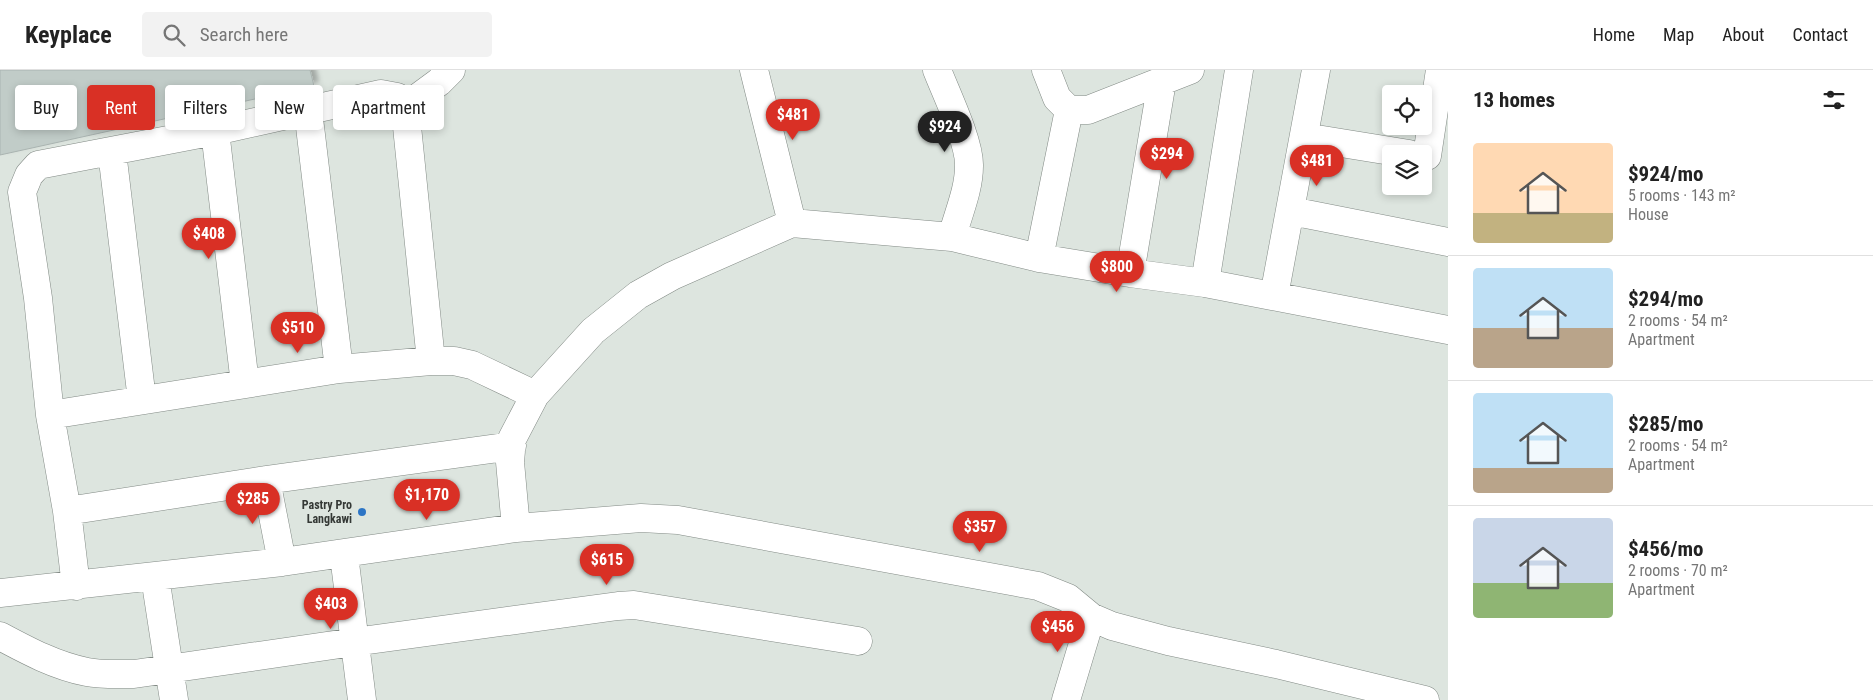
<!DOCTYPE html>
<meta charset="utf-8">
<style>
body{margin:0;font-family:"Roboto Condensed",sans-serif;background:#f2f2f2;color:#222;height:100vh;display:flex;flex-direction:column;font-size:19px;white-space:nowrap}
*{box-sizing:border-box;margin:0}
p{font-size:16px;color:#767676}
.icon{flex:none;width:28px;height:28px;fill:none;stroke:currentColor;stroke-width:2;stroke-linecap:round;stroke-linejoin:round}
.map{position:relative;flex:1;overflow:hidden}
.side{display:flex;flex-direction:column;background:#fff;width:425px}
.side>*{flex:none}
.hud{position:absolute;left:15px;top:15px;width:475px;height:45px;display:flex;gap:10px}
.controls{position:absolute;left:1382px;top:15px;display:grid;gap:10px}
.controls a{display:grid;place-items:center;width:50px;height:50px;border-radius:5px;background:#fff;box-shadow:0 2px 8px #0003;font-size:25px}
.price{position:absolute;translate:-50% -42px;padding:0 11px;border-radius:18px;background:#d93025;color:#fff;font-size:16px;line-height:32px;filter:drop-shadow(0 1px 2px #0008)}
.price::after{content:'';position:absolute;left:50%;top:30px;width:15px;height:11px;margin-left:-8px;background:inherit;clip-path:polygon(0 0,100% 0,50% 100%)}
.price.on{background:#222;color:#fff}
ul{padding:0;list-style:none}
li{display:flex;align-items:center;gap:15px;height:125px;padding:0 25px}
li+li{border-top:1px solid #e0e0e0}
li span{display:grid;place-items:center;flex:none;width:140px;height:100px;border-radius:5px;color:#555}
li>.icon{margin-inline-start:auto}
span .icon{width:60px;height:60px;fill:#fffc;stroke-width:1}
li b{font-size:21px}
h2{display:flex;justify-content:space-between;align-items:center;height:60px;padding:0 25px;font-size:21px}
.chip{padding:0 18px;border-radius:5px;background:#fff;box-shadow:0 2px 8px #0003;font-size:18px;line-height:45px}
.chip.on{background:#d93025;color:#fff}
header{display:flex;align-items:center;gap:30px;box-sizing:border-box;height:70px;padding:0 25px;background:#fff;border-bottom:1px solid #e0e0e0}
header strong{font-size:24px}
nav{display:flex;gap:28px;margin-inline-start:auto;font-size:18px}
.search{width:350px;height:45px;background:#f2f2f2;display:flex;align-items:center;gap:12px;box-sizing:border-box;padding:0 18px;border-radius:5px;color:#767676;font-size:19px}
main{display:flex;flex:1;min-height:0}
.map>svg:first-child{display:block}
</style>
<header>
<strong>Keyplace</strong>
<div class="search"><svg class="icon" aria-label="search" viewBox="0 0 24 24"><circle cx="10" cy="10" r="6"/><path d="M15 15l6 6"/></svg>Search here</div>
<nav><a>Home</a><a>Map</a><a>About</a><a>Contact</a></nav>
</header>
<main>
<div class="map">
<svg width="1448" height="630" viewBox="0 0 1448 630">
<defs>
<filter id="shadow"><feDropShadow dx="4.5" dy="-4.5" stdDeviation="2.5" flood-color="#0004"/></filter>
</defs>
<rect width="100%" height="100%" fill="#dde5df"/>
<path fill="#c1ccc8" stroke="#aab4b1" filter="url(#shadow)" d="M0 0H310L314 16 0 85Z"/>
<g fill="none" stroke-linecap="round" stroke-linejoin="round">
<g stroke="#828a85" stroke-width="29">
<path id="minor" d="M754 0 792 153
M937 0C946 23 970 73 969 96 969 120 958 144 952 167
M1046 0 1057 28 1069 40H1088L1190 0
M405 37 439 12 451 0
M308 40 339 299
M215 61 245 314
M1304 67 1409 84
M112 82 142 330
M1427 86 1440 0
M1291 141 1448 172
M1039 188 1069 40
M1130 203 1162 11
M1205 213 1239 0
M1274 226 1316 0
M50 345 339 299 431 291H454L472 295 535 325
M266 410 282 492
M67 441 266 410 512 376
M516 458 510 392 512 369 535 325 593 261 638 225 672 206 792 153 952 167 1039 188 1130 203 1205 213 1448 260
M344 485 362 630
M155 507 174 630
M76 516 67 441 50 345 38 228 22 122 29 105 38 95 215 61 381 24 397 27 405 37 431 291
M0 523 282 492 516 458 641 448 678 450 1038 516 1068 528 1091 547 1112 556 1168 571 1276 594 1425 630
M0 566C28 581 56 596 87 602 102 605 118 604 134 604L354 572 618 536 634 535 858 571
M1066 630 1091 547"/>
</g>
<use href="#minor" stroke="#fff" stroke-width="28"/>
</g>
<circle fill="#2c75c5" stroke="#dde5df" stroke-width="2" cx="362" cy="442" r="5"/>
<g text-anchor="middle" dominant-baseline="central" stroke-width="4" stroke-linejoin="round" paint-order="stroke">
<g font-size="12" font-weight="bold" fill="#343835" stroke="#dde5df" text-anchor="end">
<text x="352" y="435">Pastry Pro<tspan x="352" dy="14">Langkawi</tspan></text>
</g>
</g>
</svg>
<div class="controls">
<a><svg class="icon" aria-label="locate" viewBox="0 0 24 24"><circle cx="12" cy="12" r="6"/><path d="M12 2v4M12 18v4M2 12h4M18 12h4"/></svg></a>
<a><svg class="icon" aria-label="layers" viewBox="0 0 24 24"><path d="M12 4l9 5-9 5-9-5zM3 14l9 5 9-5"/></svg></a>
</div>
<b class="price" style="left:793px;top:71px">$481</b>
<b class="price on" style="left:945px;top:83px">$924</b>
<b class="price" style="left:1167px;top:110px">$294</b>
<b class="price" style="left:1317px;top:117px">$481</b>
<b class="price" style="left:209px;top:190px">$408</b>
<b class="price" style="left:1117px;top:223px">$800</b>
<b class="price" style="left:298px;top:284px">$510</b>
<b class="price" style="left:427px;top:451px">$1,170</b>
<b class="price" style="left:253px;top:455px">$285</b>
<b class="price" style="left:980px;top:483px">$357</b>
<b class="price" style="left:607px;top:516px">$615</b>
<b class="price" style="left:331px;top:560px">$403</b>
<b class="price" style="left:1058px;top:583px">$456</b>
<div class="hud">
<a class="chip">Buy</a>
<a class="chip on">Rent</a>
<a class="chip">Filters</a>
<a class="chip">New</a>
<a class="chip">Apartment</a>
</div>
</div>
<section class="side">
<h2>13 homes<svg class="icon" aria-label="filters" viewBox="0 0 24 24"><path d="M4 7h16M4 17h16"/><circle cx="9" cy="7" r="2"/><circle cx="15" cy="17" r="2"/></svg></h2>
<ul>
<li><span style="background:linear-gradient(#ffd9b3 70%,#c2b280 0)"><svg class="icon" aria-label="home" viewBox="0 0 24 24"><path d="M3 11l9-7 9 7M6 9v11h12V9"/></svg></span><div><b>$924/mo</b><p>5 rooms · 143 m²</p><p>House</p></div></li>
<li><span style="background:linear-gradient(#bfe0f5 60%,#b9a48a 0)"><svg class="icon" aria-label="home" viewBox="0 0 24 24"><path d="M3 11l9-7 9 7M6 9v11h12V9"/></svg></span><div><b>$294/mo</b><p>2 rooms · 54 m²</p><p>Apartment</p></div></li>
<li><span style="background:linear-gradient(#bfe0f5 75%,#b9a48a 0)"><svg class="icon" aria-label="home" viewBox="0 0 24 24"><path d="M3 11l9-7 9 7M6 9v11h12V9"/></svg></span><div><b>$285/mo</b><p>2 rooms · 54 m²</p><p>Apartment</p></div></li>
<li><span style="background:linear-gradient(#c9d6e8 65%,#8fb573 0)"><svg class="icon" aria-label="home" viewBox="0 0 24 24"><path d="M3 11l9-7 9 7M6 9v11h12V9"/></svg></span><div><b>$456/mo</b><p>2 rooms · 70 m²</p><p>Apartment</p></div></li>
</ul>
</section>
</main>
